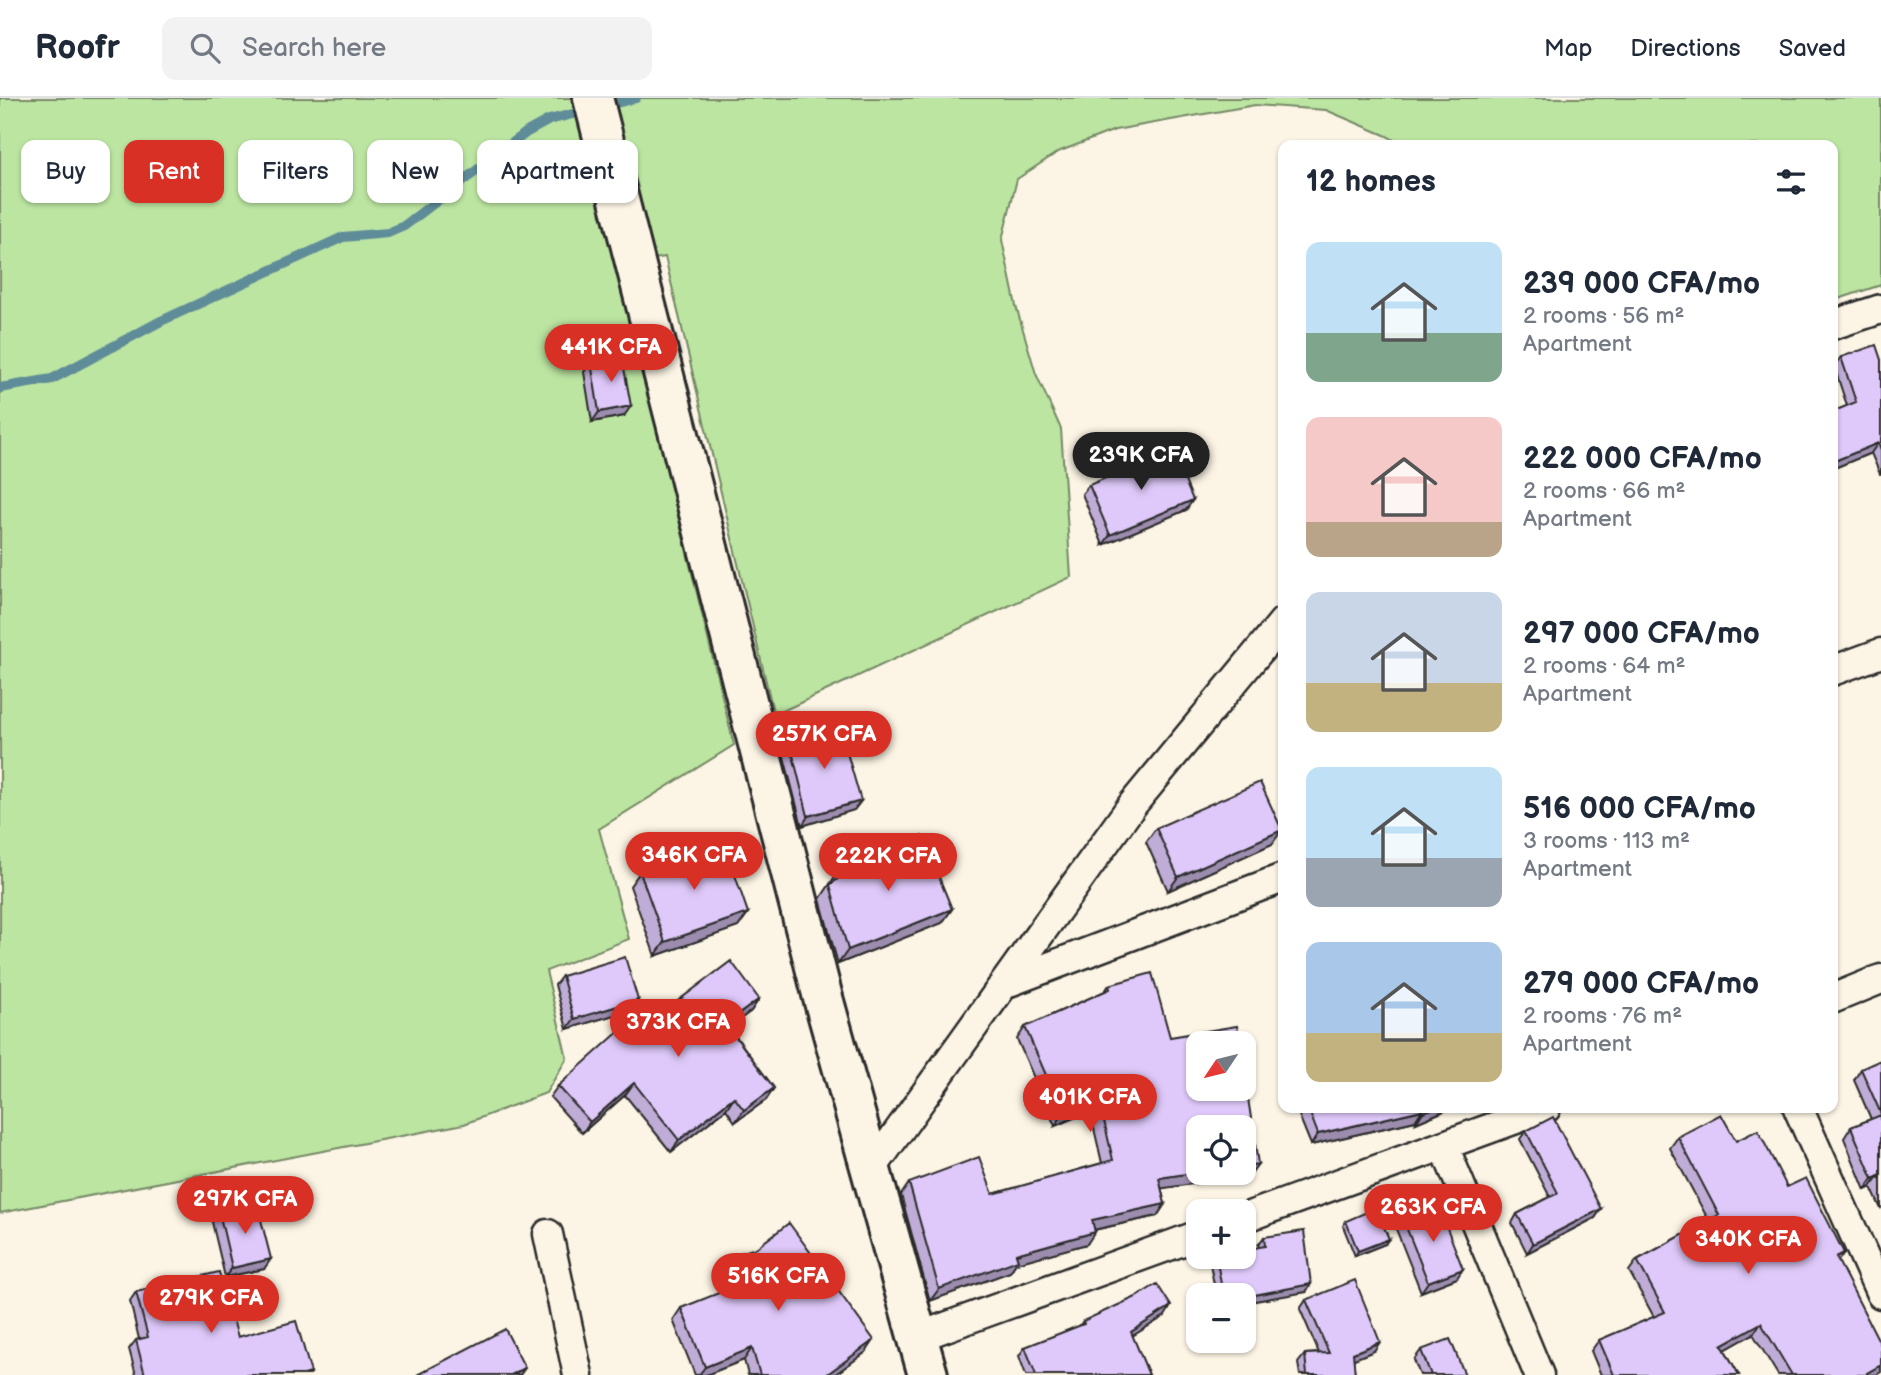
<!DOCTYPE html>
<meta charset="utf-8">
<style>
body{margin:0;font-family:"Balsamiq Sans",sans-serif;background:#f2f2f3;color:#1f2937;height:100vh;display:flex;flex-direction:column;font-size:26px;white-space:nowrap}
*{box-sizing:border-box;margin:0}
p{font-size:23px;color:#747a83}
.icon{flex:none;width:38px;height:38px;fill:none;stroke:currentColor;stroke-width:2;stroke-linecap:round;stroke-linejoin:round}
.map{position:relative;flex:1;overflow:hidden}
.side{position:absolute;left:1278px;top:42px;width:560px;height:973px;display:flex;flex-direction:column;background:#fff;border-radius:14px;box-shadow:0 2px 5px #0004}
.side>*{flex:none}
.banner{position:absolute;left:21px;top:42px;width:665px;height:63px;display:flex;gap:14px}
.needle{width:46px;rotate:235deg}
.buttons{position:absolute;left:1186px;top:933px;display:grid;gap:14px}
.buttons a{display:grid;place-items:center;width:70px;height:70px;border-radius:14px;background:#fff;box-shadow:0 2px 5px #0004;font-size:35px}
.price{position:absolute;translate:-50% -60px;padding:0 16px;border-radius:24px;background:#d93025;color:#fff;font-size:23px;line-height:46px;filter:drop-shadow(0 2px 4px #0008)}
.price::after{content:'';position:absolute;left:50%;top:42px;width:21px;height:16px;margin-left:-10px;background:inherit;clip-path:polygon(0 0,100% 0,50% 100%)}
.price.active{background:#222;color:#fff}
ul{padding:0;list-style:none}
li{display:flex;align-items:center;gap:21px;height:175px;padding:0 28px}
li span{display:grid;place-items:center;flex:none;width:196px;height:140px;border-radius:14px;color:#555}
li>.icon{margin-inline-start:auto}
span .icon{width:84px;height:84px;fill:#fffc;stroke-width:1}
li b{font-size:30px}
h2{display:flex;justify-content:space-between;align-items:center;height:84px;padding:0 28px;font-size:30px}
.pill{padding:0 24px;border-radius:14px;background:#fff;box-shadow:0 2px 5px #0004;font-size:24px;line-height:63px}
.pill.active{background:#d93025;color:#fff}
header{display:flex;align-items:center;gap:42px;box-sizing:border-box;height:98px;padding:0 35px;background:#fff;border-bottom:2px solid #e0e1e3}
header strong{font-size:33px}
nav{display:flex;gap:38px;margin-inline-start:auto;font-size:24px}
.search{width:490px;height:63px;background:#f2f2f3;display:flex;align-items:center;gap:18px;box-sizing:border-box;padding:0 24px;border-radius:14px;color:#747a83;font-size:26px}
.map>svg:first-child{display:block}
</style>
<header>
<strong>Roofr</strong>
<div class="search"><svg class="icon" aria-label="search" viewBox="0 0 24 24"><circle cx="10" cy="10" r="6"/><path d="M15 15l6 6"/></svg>Search here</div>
<nav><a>Map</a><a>Directions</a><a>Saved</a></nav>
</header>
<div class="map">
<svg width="1881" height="1277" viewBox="0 0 1881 1277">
<rect width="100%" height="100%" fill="#fcf5e5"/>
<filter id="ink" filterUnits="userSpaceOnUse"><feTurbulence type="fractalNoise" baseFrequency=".0143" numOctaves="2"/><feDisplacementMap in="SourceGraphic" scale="14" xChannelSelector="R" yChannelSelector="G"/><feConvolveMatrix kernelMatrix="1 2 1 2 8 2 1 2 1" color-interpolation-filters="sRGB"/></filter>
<g filter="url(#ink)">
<path fill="#bce5a1" stroke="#748866" stroke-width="2" d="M0 0H1881V187L1832 203V47H1402L1387 38 1326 12 1255 7 1115 32 1058 54 1017 81 1002 142 1016 208 1036 276 1061 331 1071 479 774 617 665 159 617 168 734 647 599 731 629 841 546 873 567 960 546 995 464 1026 0 1115Z"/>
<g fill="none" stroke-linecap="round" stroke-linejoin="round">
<path stroke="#5f8c99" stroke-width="10" d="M0 290 52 281 161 223 343 139 388 135 404 128 527 34 549 22 636 0"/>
<g stroke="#2b2b2b" stroke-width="33">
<path id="street" d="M1832 227 1881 211
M1832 573 1881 555
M1004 886 1283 780
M1832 901 1881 881
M1798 1010 1881 1196
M1444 1048 1539 1277
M870 1073 1133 706 1283 524
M1244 1120 1546 1010
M548 1136 578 1277
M918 1239 1199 1137"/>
</g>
<g stroke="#2b2b2b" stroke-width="44">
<path id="secondary" d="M593 0 823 900 928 1277"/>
</g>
<use href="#street" stroke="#fcf5e5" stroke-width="28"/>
<use href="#secondary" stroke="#fcf5e5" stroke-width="38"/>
</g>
<path fill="#c0add7" stroke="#2b2b2b" stroke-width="2" d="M1841 259 1881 262V376H1880L1871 355 1832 371V314L1847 308 1834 268Z
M591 264 624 318 592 324 584 274Z
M1089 387 1186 412 1103 447 1082 396Z
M789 641 861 703 854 712 802 728 782 651Z
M1156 730 1272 746 1168 793 1146 744Z
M840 771 952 811 942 825 838 866 820 801Z
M640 774 748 815 738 829 655 858 630 788Z
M562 878 638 902 631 912 567 931 555 887Z
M1109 887 1170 939 1249 1078 1161 1090 1165 1106 1157 1118 1094 1132 1087 1146 1016 1165 1010 1174 930 1203 901 1097 909 1085 993 1096 1102 1065 1090 1013 1055 1028 1017 941 1025 929 1105 893Z
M759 901 751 913 729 929 774 990 766 1002 735 1024 726 1011 671 1054 625 997 582 1035 550 999 558 988 647 926Z
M1881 962V1111L1871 1089 1865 1092 1844 1040 1851 1029 1871 1021 1854 982 1861 971Z
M1296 1010H1451L1416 1025 1415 1023 1311 1047Z
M1526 1033 1601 1111 1595 1120 1527 1155 1512 1125 1517 1116 1550 1099 1520 1041Z
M1678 1039 1736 1043 1787 1089 1844 1155 1838 1163 1876 1277H1778L1753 1236 1725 1252 1739 1277H1601L1591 1253 1599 1242 1654 1219 1629 1173 1637 1162 1709 1123 1670 1050Z
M219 1114 264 1171 225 1179 212 1124Z
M1403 1121 1457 1180 1421 1194 1396 1131Z
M1346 1123 1385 1146 1355 1158 1343 1128Z
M1264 1139 1306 1194 1244 1197H1216L1210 1166 1215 1158H1244L1259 1149 1258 1147Z
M724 1160 874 1242 866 1254 834 1277H748L744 1262 706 1277H695L673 1222 681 1210 723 1194 716 1171Z
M136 1194 238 1239 311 1275 309 1277H136L129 1251 136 1242 139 1241 130 1203Z
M1306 1202 1374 1253 1353 1261 1355 1277H1300L1298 1265 1305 1256 1319 1255 1300 1211Z
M1165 1218 1132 1238 1149 1277H1026L1019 1258 1025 1249 1079 1228 1083 1223Z
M1421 1252 1465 1277H1420L1414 1262Z"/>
<path fill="#9c8daf" stroke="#2b2b2b" stroke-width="2" d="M631 308 624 318 592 324 599 314Z
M1878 345 1871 355 1832 371V364Z
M1193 402 1186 412 1103 447 1110 437Z
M861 703 854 712 802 728 808 718Z
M1282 732 1272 746 1168 793 1178 779Z
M952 811 942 825 838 866 848 852Z
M748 815 738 829 655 858 665 844Z
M759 901 751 913 718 938 726 926Z
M638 902 631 912 567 931 574 921Z
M634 985 625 997 582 1035 590 1024Z
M774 990 766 1002 735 1024 744 1012Z
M734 999 726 1011 671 1054 679 1042Z
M1099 1001 1090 1013 1055 1028 1063 1016Z
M1434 1010H1451L1416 1025 1423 1014Z
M1422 1012 1415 1023 1311 1047 1318 1036Z
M1258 1066 1249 1078 1151 1092 1159 1080 1199 1074H1244V1068Z
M1879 1078 1871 1089 1865 1092 1873 1081Z
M1165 1106 1157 1118 1084 1134 1092 1122Z
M1601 1111 1595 1120 1527 1155 1533 1146Z
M1095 1134 1087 1146 1016 1165 1010 1174 930 1203 939 1191 1016 1156Z
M1389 1141 1385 1146 1355 1158 1358 1153Z
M271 1161 264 1171 225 1179 232 1170Z
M1463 1171 1457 1180 1421 1194 1428 1184Z
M1311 1186 1306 1194 1244 1205V1199Z
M1171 1208 1165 1218 1124 1243 1131 1234Z
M1761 1225 1753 1236 1714 1258 1722 1247Z
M874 1242 866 1254 834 1277H826Z
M1380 1244 1374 1253 1347 1264 1353 1255Z
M752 1250 744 1262 706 1277H699L705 1269Z
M1881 1267V1274L1876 1277H1865L1867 1275Z
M525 1270 520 1277H511Z"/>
<path fill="#dfc9fa" stroke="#2b2b2b" stroke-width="2" d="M1876 247 1881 262V353L1878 345 1832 364V314L1856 304 1841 259Z
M622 259 631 308 599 314 591 264Z
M1172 352 1193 402 1110 437 1089 387Z
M839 627 861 703 808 718 789 641Z
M1260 684 1282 732 1178 779 1156 730Z
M922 738 952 811 848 852 830 787 843 777 840 771Z
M724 745 748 815 665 844 640 774Z
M625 859 638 902 574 921 562 878Z
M731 863 759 901 726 926 774 990 744 1012 734 999 679 1042 634 985 590 1024 558 988 643 912 647 926Z
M1152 875 1170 939 1237 928 1240 945H1199V990H1244V974L1258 1066 1244 1068V1029H1199V1074L1159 1080 1165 1106 1092 1122 1095 1134 1016 1156 1018 1162 939 1191 909 1085 979 1059 993 1096 1113 1062 1099 1001 1063 1016 1025 929 1110 891 1109 887Z
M1881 962V1016L1861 971Z
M1308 1010H1434L1423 1014 1422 1012 1318 1036Z
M1721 1016 1736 1043 1758 1032 1787 1089 1806 1080 1844 1155 1836 1159 1881 1247V1267L1867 1275 1868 1277H1792L1761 1225 1722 1247 1739 1277H1614L1599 1242 1665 1214 1637 1162 1719 1117 1678 1039Z
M1881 1017V1083L1879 1078 1873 1081 1851 1029Z
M1553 1019 1601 1111 1533 1146 1517 1116 1558 1095 1526 1033Z
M257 1106 271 1161 232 1170 219 1114Z
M1438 1107 1463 1171 1428 1184 1403 1121Z
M1376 1110 1389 1141 1358 1153 1346 1123Z
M789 1125 874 1242 826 1277H760L752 1250 705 1269 681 1210 734 1189 724 1160 756 1150Z
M1304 1133 1311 1186 1244 1199V1197H1223L1216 1158H1244V1152L1265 1148 1264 1139Z
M219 1174 238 1239 296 1223 311 1275 304 1277H145L136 1242 148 1239 136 1194Z
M1355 1182 1380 1244 1353 1255 1355 1277H1307L1305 1256 1329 1255 1306 1202Z
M1157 1186 1171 1208 1131 1234 1149 1277H1036L1025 1249 1084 1226 1083 1223 1136 1199Z
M505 1231 525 1270 511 1277H417Z
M1450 1241 1465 1277H1431L1421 1252Z"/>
</g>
</svg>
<div class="buttons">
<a><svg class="needle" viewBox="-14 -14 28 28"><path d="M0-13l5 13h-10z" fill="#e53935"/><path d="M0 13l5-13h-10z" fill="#747a83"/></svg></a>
<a><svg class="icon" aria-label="locate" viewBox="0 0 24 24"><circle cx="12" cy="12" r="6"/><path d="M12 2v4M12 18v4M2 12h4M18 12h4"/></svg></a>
<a>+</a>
<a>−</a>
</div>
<b class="price" style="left:611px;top:286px">441K CFA</b>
<b class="price active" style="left:1141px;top:394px">239K CFA</b>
<b class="price" style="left:824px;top:673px">257K CFA</b>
<b class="price" style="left:694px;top:794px">346K CFA</b>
<b class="price" style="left:888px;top:795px">222K CFA</b>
<b class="price" style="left:678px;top:961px">373K CFA</b>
<b class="price" style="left:1090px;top:1036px">401K CFA</b>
<b class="price" style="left:245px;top:1138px">297K CFA</b>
<b class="price" style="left:1433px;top:1146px">263K CFA</b>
<b class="price" style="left:1748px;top:1178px">340K CFA</b>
<b class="price" style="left:778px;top:1215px">516K CFA</b>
<b class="price" style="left:211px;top:1237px">279K CFA</b>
<div class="banner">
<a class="pill">Buy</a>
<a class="pill active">Rent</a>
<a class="pill">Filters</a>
<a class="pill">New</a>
<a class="pill">Apartment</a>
</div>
<section class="side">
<h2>12 homes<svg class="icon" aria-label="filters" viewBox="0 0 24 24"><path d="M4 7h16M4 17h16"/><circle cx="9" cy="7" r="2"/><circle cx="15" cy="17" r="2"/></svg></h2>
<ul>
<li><span style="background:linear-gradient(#bfe0f5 65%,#7fa58c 0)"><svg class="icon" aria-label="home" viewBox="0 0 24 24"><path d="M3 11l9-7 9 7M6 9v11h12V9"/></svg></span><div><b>239 000 CFA/mo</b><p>2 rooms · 56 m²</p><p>Apartment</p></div></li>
<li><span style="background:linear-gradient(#f6c9c9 75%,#b9a48a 0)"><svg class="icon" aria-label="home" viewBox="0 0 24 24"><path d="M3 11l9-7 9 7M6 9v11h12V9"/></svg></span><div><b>222 000 CFA/mo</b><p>2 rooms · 66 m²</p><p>Apartment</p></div></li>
<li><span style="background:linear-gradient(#c9d6e8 65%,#c2b280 0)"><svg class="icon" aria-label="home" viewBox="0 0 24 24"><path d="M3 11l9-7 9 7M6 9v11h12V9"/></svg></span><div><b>297 000 CFA/mo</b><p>2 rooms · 64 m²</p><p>Apartment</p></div></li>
<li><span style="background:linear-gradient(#bfe0f5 65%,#9aa5b1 0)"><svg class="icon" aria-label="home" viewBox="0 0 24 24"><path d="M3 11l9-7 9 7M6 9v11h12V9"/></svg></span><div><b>516 000 CFA/mo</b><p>3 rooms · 113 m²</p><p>Apartment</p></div></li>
<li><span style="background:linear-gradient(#a9c7e8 65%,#c2b280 0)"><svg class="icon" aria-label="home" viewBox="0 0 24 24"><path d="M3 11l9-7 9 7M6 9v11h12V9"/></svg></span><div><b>279 000 CFA/mo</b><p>2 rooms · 76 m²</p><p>Apartment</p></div></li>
</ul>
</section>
</div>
